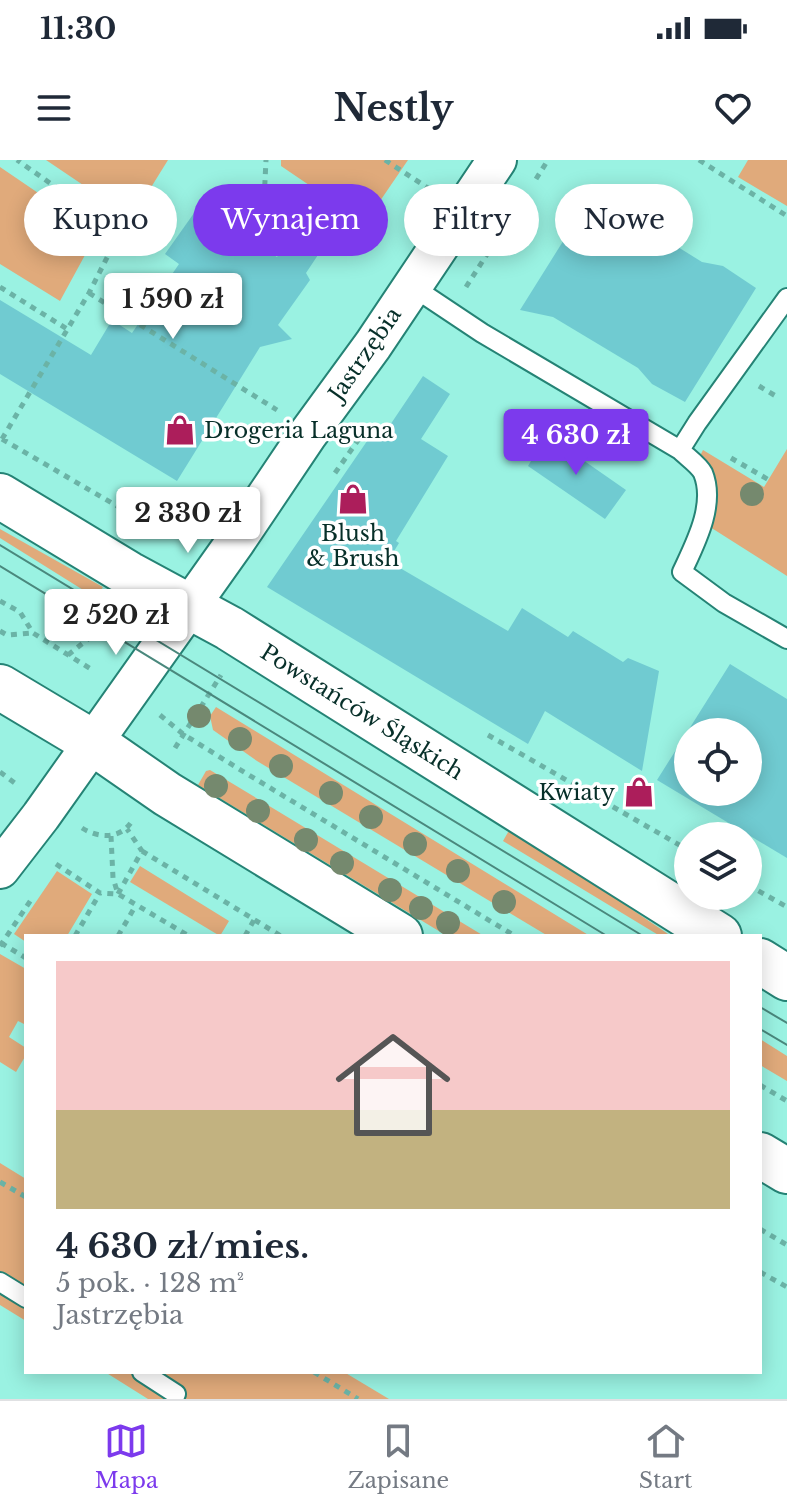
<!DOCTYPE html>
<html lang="pl">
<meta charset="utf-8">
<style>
body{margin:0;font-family:"Libre Baskerville",serif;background:#f2f2f3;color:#1f2937;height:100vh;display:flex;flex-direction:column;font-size:30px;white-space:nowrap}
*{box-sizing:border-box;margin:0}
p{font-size:26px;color:#747a83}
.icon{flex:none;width:44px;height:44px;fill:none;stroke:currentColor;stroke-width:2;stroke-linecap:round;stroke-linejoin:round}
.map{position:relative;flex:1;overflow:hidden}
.side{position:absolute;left:24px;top:774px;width:738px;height:440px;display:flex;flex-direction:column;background:#fff;border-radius:0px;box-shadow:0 4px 20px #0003}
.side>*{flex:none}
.guide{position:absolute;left:24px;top:24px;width:740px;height:72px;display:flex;gap:16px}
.fabs{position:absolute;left:674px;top:558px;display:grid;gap:16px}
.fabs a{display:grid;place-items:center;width:88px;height:88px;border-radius:50%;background:#fff;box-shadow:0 4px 20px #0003;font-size:40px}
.price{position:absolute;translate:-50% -68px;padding:0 18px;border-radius:8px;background:#fff;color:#222;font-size:26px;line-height:52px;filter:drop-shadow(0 2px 4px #0008)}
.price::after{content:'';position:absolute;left:50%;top:48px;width:24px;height:18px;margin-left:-12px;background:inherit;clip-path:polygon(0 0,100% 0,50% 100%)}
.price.current{background:#7c3aed;color:#fff}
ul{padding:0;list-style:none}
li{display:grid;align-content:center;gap:16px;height:424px;padding:0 32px}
li span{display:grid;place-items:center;height:248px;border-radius:0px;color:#555}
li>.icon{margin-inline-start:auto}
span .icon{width:144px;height:144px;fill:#fffc;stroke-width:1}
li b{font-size:34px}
.chip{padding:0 28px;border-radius:36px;background:#fff;box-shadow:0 4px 20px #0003;font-size:28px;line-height:72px}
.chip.current{background:#7c3aed;color:#fff}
.status{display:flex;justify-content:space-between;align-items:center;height:56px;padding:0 40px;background:#fff;direction:ltr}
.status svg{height:22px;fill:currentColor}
header{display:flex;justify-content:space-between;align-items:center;height:104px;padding:0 32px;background:#fff;font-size:36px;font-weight:700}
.menu{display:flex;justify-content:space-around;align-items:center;height:112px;border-top:2px solid #e0e1e3;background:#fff;font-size:22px;color:#747a83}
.menu a{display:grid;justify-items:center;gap:4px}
.menu .current{color:#7c3aed}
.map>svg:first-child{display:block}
</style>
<div class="status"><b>11:30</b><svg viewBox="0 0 49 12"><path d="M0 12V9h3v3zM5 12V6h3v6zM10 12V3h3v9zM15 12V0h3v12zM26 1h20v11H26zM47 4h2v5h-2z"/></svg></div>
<header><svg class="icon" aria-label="menu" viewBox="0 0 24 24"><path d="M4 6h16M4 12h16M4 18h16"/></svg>Nestly<svg class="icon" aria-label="heart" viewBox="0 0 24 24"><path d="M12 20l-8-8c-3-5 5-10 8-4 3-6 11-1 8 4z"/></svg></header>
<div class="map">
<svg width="787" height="1239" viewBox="0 0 787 1239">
<rect width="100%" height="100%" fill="#9af2e2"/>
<path fill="#e0aa7b" d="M46 0H168L132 58Z
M281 0H408L365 63 281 6Z
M748 0H787V46L738 17Z
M0 7 97 73 60 141 0 104Z
M787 289V416L710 367C719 336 722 323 699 298L703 290 764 327Z
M0 369 103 427 96 438 0 378Z
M216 547 590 776H548L257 601 213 570 210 556Z
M210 610 484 776H447L198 625 206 611Z
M511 667 671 776H660L503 681Z
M140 706 229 761 220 776 130 722Z
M57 711 92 734 67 776H26V782L14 774Z
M0 794 26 809V865L18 861 9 877 26 888V895L16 912 0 902Z
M760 879 787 896V921L760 905Z
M0 1003 26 1019V1161L0 1145Z
M105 1212H344L389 1239H148Z"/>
<path fill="#70cbd1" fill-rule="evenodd" d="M597 27 620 51 702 102 723 106 756 128 685 242 652 224 638 208 553 157 520 150Z
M316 38 344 56 306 113 310 120 278 165 292 179 260 187 177 321 0 214V140L91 195 112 160 132 173 179 104 165 94 199 46 277 97Z
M423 216 450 234 421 279 448 296 396 381 399 383 388 401 508 471 522 448 568 477 573 471 623 502 628 498 659 511 642 611 545 551 528 584 267 427 376 268 384 274Z
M547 275 626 330 605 359 528 306Z
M730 504 787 539V698L657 620ZM688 572H748V632H688Z"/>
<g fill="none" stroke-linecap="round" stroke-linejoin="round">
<g stroke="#258375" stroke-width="22">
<path id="lane" d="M413 127 482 173 680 290 697 263 787 138
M680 290C687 297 699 305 703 313 716 345 695 384 682 412L724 443 787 479
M0 1122 26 1138
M142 1212 176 1234"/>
</g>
<g stroke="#258375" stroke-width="42">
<path id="street" d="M0 709 41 656 236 381 308 274 373 185 497 0"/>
</g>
<g stroke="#258375" stroke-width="48">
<path id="primary" d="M0 336 129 414 229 468 719 776
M0 527 92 582 167 634 400 776
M760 801 787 818
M760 995 787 1011"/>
</g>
<path stroke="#6bb3a6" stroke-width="5" stroke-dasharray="6 6" stroke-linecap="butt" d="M385 0 431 30
M699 0 787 56
M536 19 548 0
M263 62 266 0
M0 127 67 169
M466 127 491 88
M89 133 277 250
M759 226 779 238
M2 279 89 133 120 72 17 0
M2 279 153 367
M731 298 769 320
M335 313 366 269
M186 363 196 369
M149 375 153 367 186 363 210 343
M0 441 20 452 33 473 94 511
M0 471 7 475 32 473
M68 495 92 476
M160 555 183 574 239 609 515 776
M488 575 688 690
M175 588 221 515
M0 612 16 624
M82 668C98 678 120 680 132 661
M111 676 113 718 118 734
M142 691 281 776
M56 704 100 733 118 734 189 776
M748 725 787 747
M118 734 142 691 127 669
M75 776 100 733
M118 776 136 745
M245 776 254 760
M1 783 26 798
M0 786 33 737
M760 925 787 941
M0 1022 26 1037
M760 1069 787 1085
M760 1112 787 1127
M314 1212 358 1239"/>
<use href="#lane" stroke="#fff" stroke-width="18"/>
<use href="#street" stroke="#fff" stroke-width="38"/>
<use href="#primary" stroke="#fff" stroke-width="44"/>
<path stroke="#4a887d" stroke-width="2" d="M0 385 643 776
M0 406 607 776
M760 847 787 863
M760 869 787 885"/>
</g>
<g fill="#75896e">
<circle cx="752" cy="334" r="12"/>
<circle cx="199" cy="556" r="12"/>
<circle cx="240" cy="579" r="12"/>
<circle cx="281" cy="606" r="12"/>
<circle cx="216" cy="626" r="12"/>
<circle cx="331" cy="633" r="12"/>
<circle cx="258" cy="651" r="12"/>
<circle cx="371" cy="657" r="12"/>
<circle cx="306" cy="680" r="12"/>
<circle cx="415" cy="684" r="12"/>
<circle cx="342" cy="703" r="12"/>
<circle cx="458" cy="711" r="12"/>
<circle cx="390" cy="730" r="12"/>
<circle cx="504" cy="742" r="12"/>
<circle cx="421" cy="748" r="12"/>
<circle cx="448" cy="763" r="12"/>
</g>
<defs>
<g id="shop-bare" transform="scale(2.4)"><path d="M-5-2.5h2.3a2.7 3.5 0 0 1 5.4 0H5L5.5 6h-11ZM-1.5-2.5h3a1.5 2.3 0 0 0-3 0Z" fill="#ac1e5b" stroke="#fff" stroke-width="2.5" paint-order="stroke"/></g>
</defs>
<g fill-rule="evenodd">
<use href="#shop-bare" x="180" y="270"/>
<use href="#shop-bare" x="353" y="339"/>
<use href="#shop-bare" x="639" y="632"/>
</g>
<g text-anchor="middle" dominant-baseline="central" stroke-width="7" stroke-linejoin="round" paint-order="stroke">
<g font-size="22" fill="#072f29" stroke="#fff">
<text transform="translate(365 194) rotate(-55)">Jastrzębia</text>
<text transform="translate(362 552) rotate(32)">Powstańców Śląskich</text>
</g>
<g font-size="22" fill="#072f29" stroke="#fff" text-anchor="start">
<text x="204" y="270">Drogeria Laguna</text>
<text x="353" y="373" text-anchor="middle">Blush<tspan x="353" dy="25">&amp; Brush</tspan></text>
<text x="615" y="632" text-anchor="end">Kwiaty</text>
</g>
</g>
</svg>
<div class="fabs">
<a><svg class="icon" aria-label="locate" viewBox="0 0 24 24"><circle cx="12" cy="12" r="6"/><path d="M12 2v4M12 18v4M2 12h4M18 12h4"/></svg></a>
<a><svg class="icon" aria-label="layers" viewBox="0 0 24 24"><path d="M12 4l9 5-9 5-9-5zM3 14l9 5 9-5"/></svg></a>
</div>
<b class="price" style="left:173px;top:181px">1 590 zł</b>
<b class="price current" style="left:576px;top:317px">4 630 zł</b>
<b class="price" style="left:188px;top:395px">2 330 zł</b>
<b class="price" style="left:116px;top:497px">2 520 zł</b>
<div class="guide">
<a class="chip">Kupno</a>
<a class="chip current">Wynajem</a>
<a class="chip">Filtry</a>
<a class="chip">Nowe</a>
</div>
<section class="side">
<ul>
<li><span style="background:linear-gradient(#f6c9c9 60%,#c2b280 0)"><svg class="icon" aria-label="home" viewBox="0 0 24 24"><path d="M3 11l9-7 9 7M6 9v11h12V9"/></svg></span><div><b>4 630 zł/mies.</b><p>5 pok. · 128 m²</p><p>Jastrzębia</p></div></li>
</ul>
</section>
</div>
<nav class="menu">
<a class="current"><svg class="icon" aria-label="map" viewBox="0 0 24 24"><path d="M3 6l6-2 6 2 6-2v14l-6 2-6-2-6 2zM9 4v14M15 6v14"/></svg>Mapa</a>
<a><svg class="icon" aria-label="saved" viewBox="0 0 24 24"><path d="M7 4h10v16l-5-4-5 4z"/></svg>Zapisane</a>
<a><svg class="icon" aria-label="home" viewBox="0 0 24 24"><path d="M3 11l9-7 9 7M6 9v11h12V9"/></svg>Start</a>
</nav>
